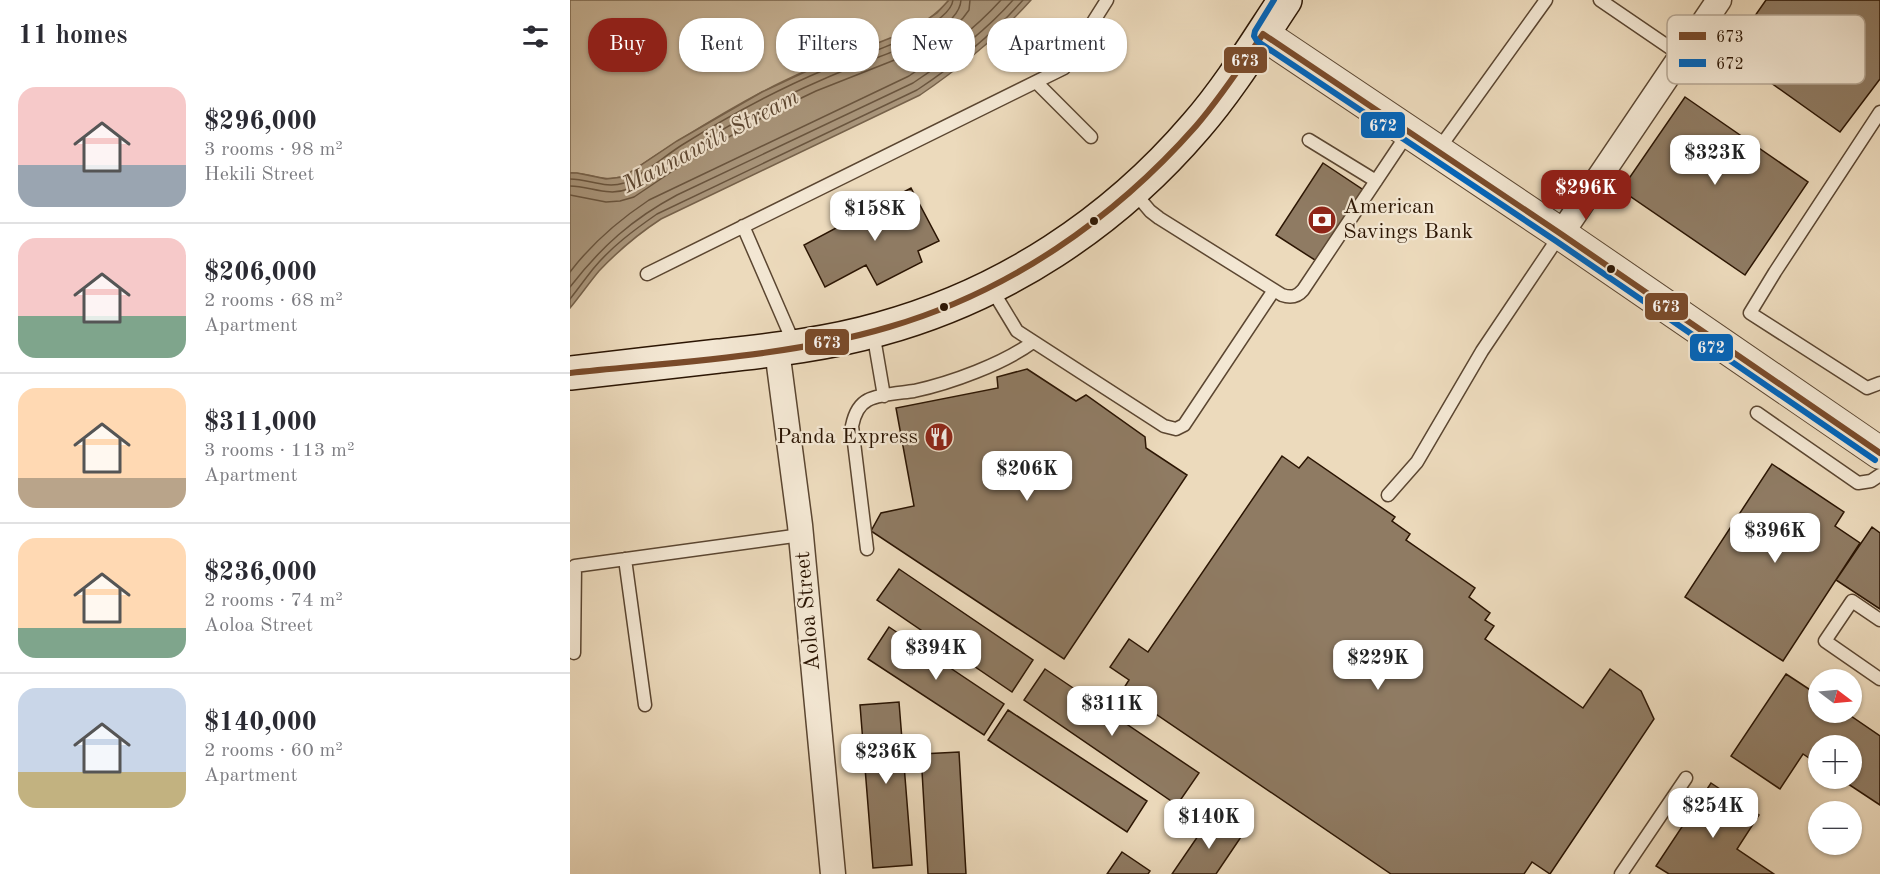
<!DOCTYPE html>
<meta charset="utf-8">
<style>
body{margin:0;font-family:"Old Standard TT",serif;background:#f7f7f7;color:#2b2b33;height:100vh;display:flex;flex-direction:column;font-size:22px;white-space:nowrap}
*{box-sizing:border-box;margin:0}
p{font-size:20px;color:#7c7c81}
.icon{flex:none;width:33px;height:33px;fill:none;stroke:currentColor;stroke-width:2;stroke-linecap:round;stroke-linejoin:round}
.map{position:relative;flex:1;overflow:hidden}
.sheet{display:flex;flex-direction:column;background:#fff;width:570px}
.sheet>*{flex:none}
.hud{position:absolute;left:18px;top:18px;width:570px;height:54px;display:flex;gap:12px}
.needle{width:39px;rotate:106deg}
.tools{position:absolute;left:1238px;top:669px;display:grid;gap:12px}
.tools a{display:grid;place-items:center;width:54px;height:54px;border-radius:50%;background:#fff;box-shadow:0 2px 4px #0004;font-size:30px}
.price{position:absolute;translate:-50% -51px;padding:0 14px;border-radius:12px;background:#fff;color:#222;font-size:20px;line-height:39px;filter:drop-shadow(0 2px 3px #0008)}
.price::after{content:'';position:absolute;left:50%;top:36px;width:18px;height:14px;margin-left:-9px;background:inherit;clip-path:polygon(0 0,100% 0,50% 100%)}
.price.active{background:#8f2418;color:#fff}
ul{padding:0;list-style:none}
li{display:flex;align-items:center;gap:18px;height:150px;padding:0 18px}
li+li{border-top:2px solid #e1e1e2}
li span{display:grid;place-items:center;flex:none;width:168px;height:120px;border-radius:18px;color:#555}
li>.icon{margin-inline-start:auto}
span .icon{width:72px;height:72px;fill:#fffc;stroke-width:1}
li b{font-size:26px}
h2{display:flex;justify-content:space-between;align-items:center;height:72px;padding:0 18px;font-size:26px}
.tag{padding:0 21px;border-radius:24px;background:#fff;box-shadow:0 2px 4px #0004;font-size:21px;line-height:54px}
.tag.active{background:#8f2418;color:#fff}
main{display:flex;flex:1;min-height:0}
.map>svg:first-child{display:block}
</style>
<main>
<section class="sheet">
<h2>11 homes<svg class="icon" aria-label="filters" viewBox="0 0 24 24"><path d="M4 7h16M4 17h16"/><circle cx="9" cy="7" r="2"/><circle cx="15" cy="17" r="2"/></svg></h2>
<ul>
<li><span style="background:linear-gradient(#f6c9c9 65%,#9aa5b1 0)"><svg class="icon" aria-label="home" viewBox="0 0 24 24"><path d="M3 11l9-7 9 7M6 9v11h12V9"/></svg></span><div><b>$296,000</b><p>3 rooms · 98 m²</p><p>Hekili Street</p></div></li>
<li><span style="background:linear-gradient(#f6c9c9 65%,#7fa58c 0)"><svg class="icon" aria-label="home" viewBox="0 0 24 24"><path d="M3 11l9-7 9 7M6 9v11h12V9"/></svg></span><div><b>$206,000</b><p>2 rooms · 68 m²</p><p>Apartment</p></div></li>
<li><span style="background:linear-gradient(#ffd9b3 75%,#b9a48a 0)"><svg class="icon" aria-label="home" viewBox="0 0 24 24"><path d="M3 11l9-7 9 7M6 9v11h12V9"/></svg></span><div><b>$311,000</b><p>3 rooms · 113 m²</p><p>Apartment</p></div></li>
<li><span style="background:linear-gradient(#ffd9b3 75%,#7fa58c 0)"><svg class="icon" aria-label="home" viewBox="0 0 24 24"><path d="M3 11l9-7 9 7M6 9v11h12V9"/></svg></span><div><b>$236,000</b><p>2 rooms · 74 m²</p><p>Aoloa Street</p></div></li>
<li><span style="background:linear-gradient(#c9d6e8 70%,#c2b280 0)"><svg class="icon" aria-label="home" viewBox="0 0 24 24"><path d="M3 11l9-7 9 7M6 9v11h12V9"/></svg></span><div><b>$140,000</b><p>2 rooms · 60 m²</p><p>Apartment</p></div></li>
</ul>
</section>
<div class="map">
<svg width="1310" height="874" viewBox="0 0 1310 874">
<rect width="100%" height="100%" fill="#ecdabc"/>
<filter id="stains"><feTurbulence type="fractalNoise" baseFrequency=".00333" numOctaves="4"/><feColorMatrix values="0 0 0 0 .2 0 0 0 0 .09 0 0 0 0 .02 0 0 0 .5 -.17"/></filter>
<radialGradient id="worn" r=".72"><stop offset=".6" stop-color="#630" stop-opacity="0"/><stop offset="1" stop-color="#630" stop-opacity=".3"/></radialGradient>
<path fill="#cbb99d" stroke="#7b6750" stroke-width="1.5" d="M0 0H379C346 39 284 51 238 70 193 89 151 114 110 140 93 151 76 161 60 173 37 186 23 172 0 173Z"/>
<path fill="#aa977d" stroke="#77634c" stroke-width="1.5" d="M379 0H461C428 37 391 67 350 95L91 219C68 234 48 251 29 271 19 283 10 296 0 308V173H7L36 179 53 177 107 141 192 92 237 71 343 29 367 13Z"/>
<g fill="none" stroke-linecap="round" stroke-linejoin="round">
<path stroke="#6a5640" stroke-width="1.5" d="M0 179C19 179 35 189 54 183 70 177 96 155 112 145 157 117 204 91 254 70 279 60 380 29 383 0
M0 186C20 186 38 197 58 189 68 185 76 178 85 172 102 161 118 150 135 140 182 111 231 88 282 67 308 56 389 34 391 0
M0 195 36 202 50 201 64 197 119 160 202 112 246 91 355 48 380 31 393 18 399 10 400 0
M0 272C22 243 49 220 79 200L339 76C372 53 404 30 431 0
M0 287C31 247 62 219 107 195L343 83C379 59 414 33 443 0
M0 299C8 289 15 279 23 269 41 247 64 230 87 214L347 90C386 64 422 35 453 0"/>
</g>
<path fill="#8f7b63" stroke="#2b1503" stroke-width="1.5" d="M1196 0H1310V79L1270 132 1159 53Z
M1115 97 1238 182 1175 275 1051 190Z
M753 163 795 191 748 262 706 235Z
M341 188 369 241 348 251 352 262 307 285 296 265 255 287 234 245Z
M457 369 506 401 516 395 575 437 576 448 617 475 494 659 301 531 311 513 344 506 326 408 428 388 427 377Z
M712 456 729 468 738 457 825 517 822 521 840 534 836 540 905 588 899 597 920 613 915 620 924 626 915 639 1013 708 1040 669 1071 691 1084 719 980 874 962 862 954 874H821L552 691 559 680 540 667 559 639 578 652Z
M1202 464 1274 512 1265 526 1290 543 1213 661 1115 597Z
M1302 527 1310 533V609L1266 580Z
M329 569 463 660 442 692 307 600Z
M319 627 434 704 414 735 298 659Z
M475 669 629 773 607 805 454 700Z
M1216 674 1248 695V712H1275L1310 736V805L1269 778H1281V746H1248V764L1233 754 1210 789 1161 756Z
M329 702 342 865 303 868 290 705Z
M438 710 577 801 557 832 418 740Z
M389 752 396 874H358L351 754Z
M1141 783 1189 815 1167 849 1204 874H1099L1086 866Z
M641 817 671 837 646 874H602Z
M552 852 580 871 578 874H537Z"/>
<g fill="none" stroke-linecap="round" stroke-linejoin="round">
<g stroke="#5b4631" stroke-width="15">
<path id="service" d="M1030 0 1112 56
M466 82 521 137
M1310 112 1205 272 1180 313 1297 388 1310 383
M739 140 806 181
M868 150 976 0
M564 192 580 211 589 218 712 295C721 298 727 297 733 290L838 133
M173 226 225 346
M77 274 494 68 537 0
M421 288 447 331 594 426 606 429 614 425 704 290
M303 332 314 396
M1187 413 1288 483 1301 481 1310 475
M818 495 847 462 912 351 990 235
M297 549 282 426C284 416 288 405 298 400 309 394 331 393 344 391 381 383 433 364 463 342
M55 559 75 705
M1310 620 1282 601 1255 641 1310 679
M4 653 5 566 231 535
M1051 874 1116 778"/>
</g>
<g stroke="#5b4631" stroke-width="27">
<path id="minor" d="M991 234 1149 0
M207 350 230 525 263 874"/>
</g>
<g stroke="#5b4631" stroke-width="34">
<path id="tertiary" d="M693 34 991 234 1310 453"/>
</g>
<g stroke="#2b1503" stroke-width="36">
<path id="secondary" d="M0 373C50 367 99 362 149 356 203 350 258 344 310 329 434 295 543 223 626 126 660 87 687 42 715 0"/>
</g>
<use href="#service" stroke="#f3e7d3" stroke-width="12"/>
<use href="#minor" stroke="#f3e7d3" stroke-width="24"/>
<use href="#tertiary" stroke="#f3e7d3" stroke-width="32"/>
<use href="#secondary" stroke="#f3e7d3" stroke-width="33"/>
<g stroke="#f3e7d3" stroke-width="10">
<path id="bus-1" d="M0 373C104 362 218 357 319 327 439 292 544 219 626 126 651 97 672 65 693 34L991 234 1310 453"/>
</g>
<g stroke="#f3e7d3" stroke-width="10">
<path id="bus-2" d="M704 0 685 31 684 36 687 41 986 241 1305 460"/>
</g>
<use href="#bus-1" stroke="#7a4b2a" stroke-width="6"/>
<use href="#bus-2" stroke="#0065bd" stroke-width="6"/>
</g>
<defs>
<g id="bank-disc" transform="scale(1.5)"><circle r="9.5" fill="#8f2418" stroke="#f3e7d3"/><path d="M-6-4H6V4H-6ZM0-2.3a2.3 2.3 0 1 0 0 4.6a2.3 2.3 0 1 0 0-4.6Z" fill="#fff"/></g>
<g id="restaurant-disc" transform="scale(1.5)"><circle r="9.5" fill="#8f2418" stroke="#f3e7d3"/><path d="M-5-6h1v4h1v-4h1v4h1v-4h1v5L-1.5 .5V6h-2V.5L-5-1ZM5-6V6H3V1.5H1.5Q1.5-4 5-6Z" fill="#fff"/></g>
</defs>
<g fill-rule="evenodd">
<use href="#bank-disc" x="752" y="220"/>
<use href="#restaurant-disc" x="369" y="437"/>
</g>
<g fill="#2b1503" stroke="#f3e7d3" stroke-width="2">
<circle cx="524" cy="221" r="5"/>
<circle cx="1041" cy="269" r="5"/>
<circle cx="374" cy="307" r="5"/>
</g>
<g text-anchor="middle" dominant-baseline="central" stroke-width="4.5" stroke-linejoin="round" paint-order="stroke">
<g font-size="22" fill="#2b1503" stroke="#f3e7d3" text-anchor="start">
<text x="773" y="207">American<tspan x="773" dy="25">Savings Bank</tspan></text>
<text x="348" y="437" text-anchor="end">Panda Express</text>
</g>
<g font-size="22" fill="#2b1503" stroke="#f3e7d3">
<text transform="translate(238 611) rotate(-95)">Aoloa Street</text>
</g>
<g font-size="24" font-style="italic" fill="#5e4934" stroke="#f3e7d3">
<text transform="translate(141 142) rotate(-28)">Maunawili Stream</text>
</g>
</g>
<rect x="1097" y="15" width="198" height="69" rx="9" fill="#f3e7d3" stroke="#b7a895" stroke-width="1.5"/>
<rect x="1109" y="32" width="27" height="8" fill="#7a4b2a"/>
<rect x="1109" y="59" width="27" height="8" fill="#0065bd"/>
<g font-size="16" fill="#2b1503">
<text x="1146" y="42">673</text>
<text x="1146" y="69">672</text>
</g>
<g stroke="#f3e7d3" stroke-width="2">
<rect x="653" y="46" width="45" height="28" rx="6" fill="#7a4b2a"/>
<rect x="790" y="111" width="46" height="28" rx="6" fill="#0065bd"/>
<rect x="1074" y="292" width="45" height="29" rx="6" fill="#7a4b2a"/>
<rect x="234" y="328" width="46" height="28" rx="6" fill="#7a4b2a"/>
<rect x="1119" y="333" width="45" height="29" rx="6" fill="#0065bd"/>
</g>
<g font-size="16" text-anchor="middle" font-weight="bold" fill="#fff">
<text x="675" y="66">673</text>
<text x="813" y="131">672</text>
<text x="1096" y="312">673</text>
<text x="257" y="348">673</text>
<text x="1141" y="353">672</text>
</g>
<rect width="100%" height="100%" filter="url(#stains)"/>
<rect width="100%" height="100%" fill="url(#worn)"/>
</svg>
<div class="tools">
<a><svg class="needle" viewBox="-14 -14 28 28"><path d="M0-13l5 13h-10z" fill="#e53935"/><path d="M0 13l5-13h-10z" fill="#7c7c81"/></svg></a>
<a>+</a>
<a>−</a>
</div>
<b class="price" style="left:1145px;top:186px">$323K</b>
<b class="price active" style="left:1016px;top:221px">$296K</b>
<b class="price" style="left:305px;top:242px">$158K</b>
<b class="price" style="left:457px;top:502px">$206K</b>
<b class="price" style="left:1205px;top:564px">$396K</b>
<b class="price" style="left:366px;top:681px">$394K</b>
<b class="price" style="left:808px;top:691px">$229K</b>
<b class="price" style="left:542px;top:737px">$311K</b>
<b class="price" style="left:316px;top:785px">$236K</b>
<b class="price" style="left:1143px;top:839px">$254K</b>
<b class="price" style="left:639px;top:850px">$140K</b>
<div class="hud">
<a class="tag active">Buy</a>
<a class="tag">Rent</a>
<a class="tag">Filters</a>
<a class="tag">New</a>
<a class="tag">Apartment</a>
</div>
</div>
</main>
